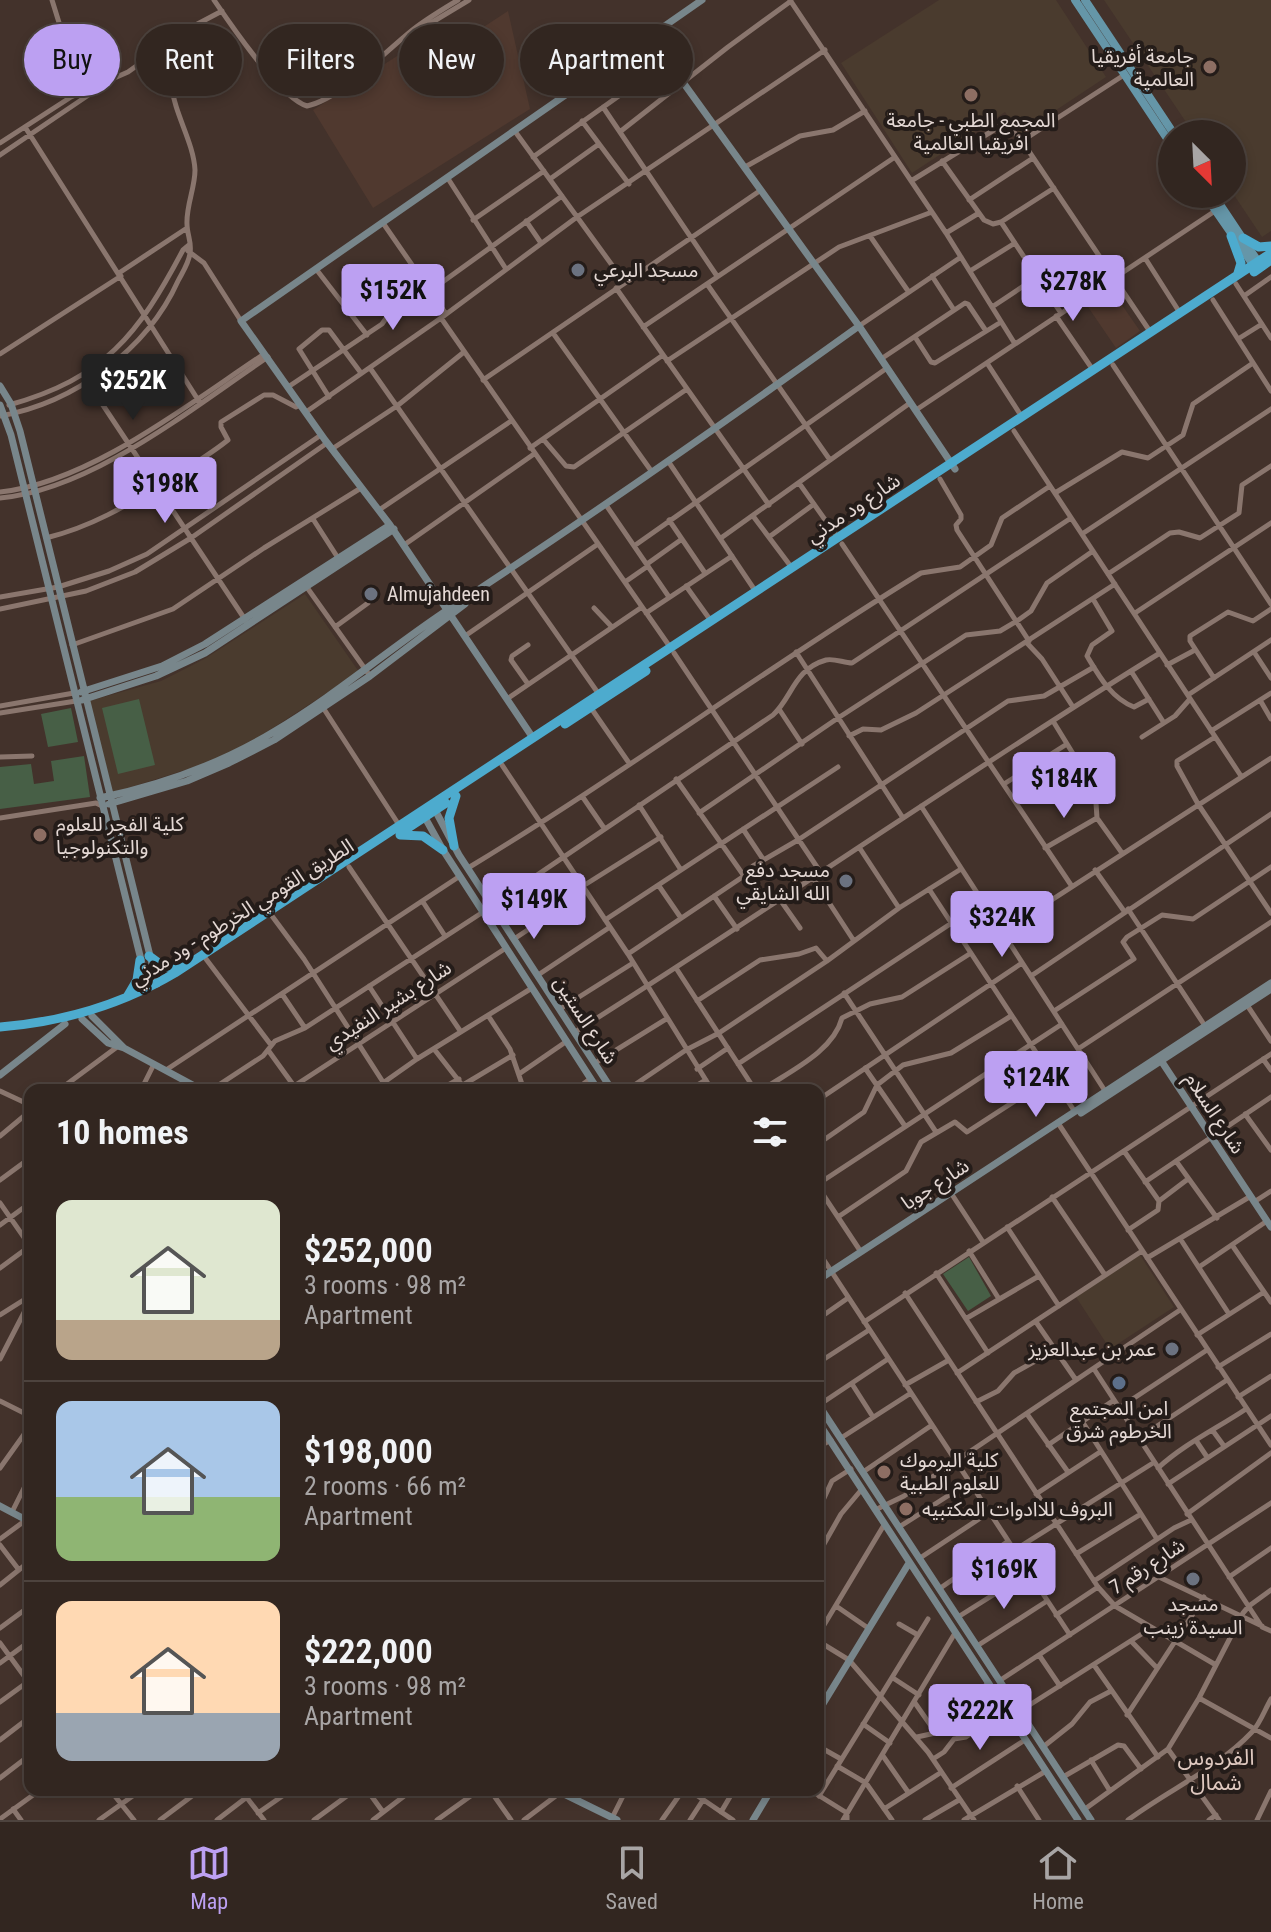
<!DOCTYPE html>
<meta charset="utf-8">
<style>
body{margin:0;font-family:"Roboto Condensed","Noto Sans Arabic",sans-serif;background:#3d322d;color:#f1f3f6;height:100vh;display:flex;flex-direction:column;font-size:30px;white-space:nowrap}
*{box-sizing:border-box;margin:0}
p{font-size:26px;color:#a8a5a5}
.icon{flex:none;width:44px;height:44px;fill:none;stroke:currentColor;stroke-width:2;stroke-linecap:round;stroke-linejoin:round}
.map{position:relative;flex:1;overflow:hidden}
.drawer{position:absolute;left:24px;top:1084px;width:800px;height:712px;display:flex;flex-direction:column;background:#322620;border-radius:16px;box-shadow:0 4px 12px #0003,0 0 0 2px #4d433e}
.drawer>*{flex:none}
.hud{position:absolute;left:24px;top:24px;width:800px;height:72px;display:flex;gap:16px}
.needle{width:52px;rotate:156deg}
.controls{position:absolute;left:1158px;top:120px;display:grid;gap:16px}
.controls a{display:grid;place-items:center;width:88px;height:88px;border-radius:50%;background:#322620;box-shadow:0 4px 12px #0003,0 0 0 2px #4d433e;font-size:40px}
.price{position:absolute;translate:-50% -68px;padding:0 18px;border-radius:8px;background:#bca0f2;color:#111;font-size:26px;line-height:52px;filter:drop-shadow(0 2px 4px #0008)}
.price::after{content:'';position:absolute;left:50%;top:48px;width:24px;height:18px;margin-left:-12px;background:inherit;clip-path:polygon(0 0,100% 0,50% 100%)}
.price.selected{background:#222;color:#fff}
ul{padding:0;list-style:none}
li{display:flex;align-items:center;gap:24px;height:200px;padding:0 32px}
li+li{border-top:2px solid #4d433e}
li span{display:grid;place-items:center;flex:none;width:224px;height:160px;border-radius:16px;color:#555}
li>.icon{margin-inline-start:auto}
span .icon{width:96px;height:96px;fill:#fffc;stroke-width:1}
li b{font-size:34px}
h2{display:flex;justify-content:space-between;align-items:center;height:96px;padding:0 32px;font-size:34px}
.tag{padding:0 28px;border-radius:36px;background:#322620;box-shadow:0 4px 12px #0003,0 0 0 2px #4d433e;font-size:28px;line-height:72px}
.tag.selected{background:#bca0f2;color:#111}
.tab-bar{display:flex;justify-content:space-around;align-items:center;height:112px;border-top:2px solid #4d433e;background:#322620;font-size:22px;color:#a8a5a5}
.tab-bar a{display:grid;justify-items:center;gap:4px}
.tab-bar .selected{color:#bca0f2}
.map>svg:first-child{display:block}
</style>
<div class="map">
<svg width="1271" height="1820" viewBox="0 0 1271 1820">
<rect width="100%" height="100%" fill="#43322b"/>
<path fill="#50392f" d="M508 11 530 109 373 208 313 110 433 33 447 51Z
M1108 285 1140 331 1116 348 1084 301Z"/>
<path fill="#4a3b2e" d="M939 0H1056L1106 77 1020 134 1005 112 912 173 841 63Z
M1104 0H1271V231L1262 237 1232 192V134H1194Z
M305 594 359 672 253 741 207 763 112 793 89 701 161 681 177 673 206 658Z
M1140 1255 1174 1307 1110 1349 1076 1297Z"/>
<path fill="#475f46" d="M139 699 155 765 118 774 102 708Z
M71 708 78 742 48 747 41 714Z
M84 756 90 797 0 809V767L31 764 34 784 54 781 51 761Z
M969 1257 991 1296 968 1311 943 1274Z"/>
<g fill="none" stroke-linecap="round" stroke-linejoin="round">
<path stroke="#8a766e" stroke-width="5" d="M52 0 61 29 62 51 71 97
M214 0C231 25 280 98 307 106 343 98 386 50 415 28 428 18 443 9 458 0
M790 0 946 233 1015 344
M406 38 469 0
M603 107 717 276
M582 121 629 184
M25 127 200 403
M514 130 625 283
M621 131 728 47 791 1
M1022 141 1151 333
M0 143 71 97 128 72 188 29 222 11
M0 155 90 94 94 88
M533 157 668 61
M942 161 984 220 993 224 1001 222 1054 188
M745 167 800 136 833 130 865 111
M447 177 506 269
M550 179 599 144
M911 181 1002 125 1012 130 1022 141 1124 75
M969 200 1033 158
M473 220 544 171
M526 221 541 243
M1001 222 1061 313
M383 223 446 314
M946 233 979 213
M870 236 908 291
M188 251 204 263 241 321
M1145 258 1180 313
M316 269 367 335
M970 271 1015 243
M119 273 187 228
M932 276 954 310
M707 284 830 460
M1236 284 1271 338
M616 288 769 505
M430 291 562 196
M1244 296 1271 277
M1213 300 1271 391
M992 307 1037 277
M1056 316 1093 370
M441 318 670 647
M859 326 961 257
M643 327 895 157
M553 333 652 472
M915 337 931 362 935 363 1001 322
M1238 339 1262 324
M0 354 121 276
M881 359 965 303 968 304 986 331
M667 361 839 247 932 212
M987 363 1022 417
M1113 365 1271 604
M370 368 598 693
M83 375 246 621
M483 380 761 190
M288 387 382 324 400 299 428 288
M329 397 299 349 322 330H329L361 373
M9 405C105 378 138 335 183 250L189 245
M916 410 1215 211
M306 412 441 318 577 217 825 50
M0 416C74 403 147 350 178 281 182 273 189 263 190 253 192 242 187 235 187 224 186 206 195 188 195 170 194 149 182 126 176 106 170 86 167 66 164 46
M1014 431 1241 776
M543 439 566 466 574 467 687 389
M530 448 663 355
M332 449 397 406 464 352
M668 461 756 592
M940 479 961 515V519L956 525 957 530 1029 641
M799 483 838 538
M0 492C89 483 190 403 264 354
M1055 493 1122 452 1148 458 1183 435 1193 404 1253 363
M0 498C92 490 192 408 268 357
M606 505 669 597
M379 510 511 421
M753 516 792 568
M313 519 338 558
M669 520 705 573
M1082 534 1271 409
M769 537 814 504
M46 538C91 527 126 506 165 482 186 469 208 456 228 440L221 427V422L264 395H273L296 407 301 405
M721 538 910 403
M842 544 1071 885
M404 545 534 454
M634 546 887 368
M647 564 682 539
M1108 574 1170 533 1179 532 1200 538 1239 513 1242 485 1271 466
M625 582 648 566
M306 586 370 676
M686 586 711 621
M0 597 58 587 109 571 147 554 321 435
M1093 599 1112 631 1092 645 1087 656C1099 676 1111 698 1134 707L1149 699
M594 608 611 626
M0 609 86 591 135 572 191 538 327 443
M646 613 732 556
M1135 613 1271 523
M335 627 368 603
M465 636 598 544
M1027 643 1042 659 1073 707
M72 645 173 609 264 548 361 488
M528 645 512 656 511 660 528 684
M796 652 903 818
M1254 652 1271 678
M674 653 821 873
M1167 665 1195 650
M1131 671 1164 723
M1214 678 1190 641V636L1228 612 1253 621 1271 609
M1188 695 1271 640
M507 699 642 607
M1260 700 1271 719
M0 706 74 693
M322 706 399 825
M591 708 629 763
M779 709 802 744
M0 713 76 701
M1053 721 1083 770 1096 803 1097 818 1122 853
M1211 731 1271 693
M849 736 863 729 881 730 916 713 1115 584
M1142 737 1175 716 1190 699
M1215 737 1177 761V766L1198 804 1271 913
M0 757 32 756
M502 765 628 954 712 1090
M676 779 744 876
M1004 784 1067 744
M582 796 604 828
M639 805 681 870
M921 806 1107 1094
M699 813 838 718 966 635 1000 631 1017 621 1031 611 1047 583 1093 551
M0 818 96 803 102 806
M743 829 763 859
M859 847 899 908
M1045 848 1097 818
M349 867 461 1032
M468 868C622 775 767 667 921 573L960 567 991 545 1002 518 1050 486
M1095 870 1124 911
M813 878 854 941
M659 886 681 918
M929 889 1075 1112
M714 896 737 929
M781 901 800 928
M423 902 445 936
M493 905 773 715C792 698 794 669 826 660 834 658 844 663 852 663L1071 518
M1128 909 1205 1026
M272 916 304 959 383 1082
M605 920 838 767
M1002 932 1271 758
M514 939 582 894 583 886 661 837
M628 954 744 876 753 866 798 840 1008 701 1044 696 1094 667
M206 959 271 1045
M676 968 755 1090
M538 975 610 927
M1031 976 1271 814
M369 986 417 1059
M844 993 936 1132
M282 994 305 1028
M697 1001 760 960 799 954 816 948 827 961
M1247 1005 1271 1041
M560 1009 633 963
M1054 1011 1134 959 1123 942 1127 937 1162 915 1193 919 1271 867
M489 1017 510 1049 524 1090
M575 1032C772 908 962 775 1160 653
M434 1049 466 1090
M1078 1049 1271 922
M268 1050 294 1086
M1263 1059 1271 1070
M595 1063 666 1019
M738 1064 982 903
M865 1068 905 1126
M697 1069 728 1048
M166 1070 460 876
M519 1074 567 1041
M463 1085 513 1055
M59 1090 117 1047
M141 1090 154 1064
M211 1090 263 1056 275 1041 305 1028 483 912
M288 1090 506 948
M373 1090 417 1059 532 988
M439 1090 459 1079
M575 1090 590 1079
M627 1090 686 1050 719 1033 827 961 899 908 961 869
M689 1090 706 1080
M762 1090C790 1071 833 1052 842 1018L870 1004 902 997 971 953
M0 1091 30 1105
M818 1100 1022 963
M1245 1114 1271 1150
M1058 1123 1271 1445
M0 1136 30 1111
M818 1144 864 1112 877 1085 903 1065 951 1053 1011 1016
M1124 1151 1159 1201 1158 1210 1128 1230
M1176 1161 1217 1218
M0 1180 30 1158
M1145 1182 1271 1097
M818 1184 1062 1024
M818 1187 861 1252
M951 1193 983 1242
M1052 1197 1105 1275
M1159 1201 1188 1179
M1254 1202 1271 1191
M0 1203 30 1246
M838 1217 906 1171 921 1142 955 1122 967 1132 1052 1077
M0 1225 30 1203
M1007 1227 1059 1306
M1181 1240 1229 1314
M1232 1245 1271 1302
M818 1251 1070 1635
M969 1251 999 1299
M1147 1258 1251 1196
M1199 1267 1267 1221
M0 1268 30 1246
M936 1273 988 1353
M905 1293 1098 1587 1115 1606 1216 1665
M0 1315 30 1296
M967 1318 1039 1276
M818 1319 848 1298
M864 1322 1271 1054
M1036 1322 1076 1380
M1197 1335 1264 1292
M0 1359 30 1301
M818 1363 869 1330
M1218 1367 1271 1334
M1094 1369 1262 1627 1271 1631
M957 1373 1142 1251
M852 1384 873 1417
M905 1385 949 1360
M1238 1397 1271 1376
M0 1401 30 1416
M976 1402 998 1391 1014 1373 1055 1350
M819 1405 888 1359
M1119 1408 1207 1350
M1027 1414 1068 1472
M1082 1421 1157 1539
M1213 1431 1224 1446
M841 1438 911 1393
M1139 1438 1227 1380
M1197 1442 1207 1457
M1048 1445 1114 1400
M818 1447 831 1440
M0 1468 30 1426
M1158 1468C1184 1444 1216 1429 1246 1409
M863 1472 932 1425
M1168 1484 1271 1416
M1036 1494 1100 1452
M875 1510 904 1496 1180 1310
M818 1511 832 1481 851 1469
M12 1512 30 1476
M1187 1514 1271 1453
M899 1527 968 1483
M0 1539 26 1520
M818 1540 824 1544 818 1553
M824 1544 841 1514 862 1489
M0 1545 19 1570
M1013 1551 1153 1463
M1076 1554 1141 1514
M920 1558 988 1513
M1159 1577 1262 1626
M1229 1577 1271 1548
M1094 1581 1174 1528 1191 1520
M0 1585 30 1561
M939 1589 1007 1542
M836 1606 868 1628
M1056 1615 1098 1587
M958 1617 1028 1573
M899 1624 918 1635
M0 1628 30 1606
M818 1635 884 1525
M818 1641 849 1660 928 1752 974 1820
M1131 1641 1157 1668
M0 1643 30 1684
M977 1646 1047 1601
M1039 1655 1060 1686
M0 1663 30 1641
M1094 1665 1158 1757
M893 1678 919 1695
M999 1681 1271 1503
M1199 1698 1271 1738
M0 1702 29 1681
M915 1703 936 1733
M1020 1711 1151 1628
M1127 1715 1204 1597
M863 1724 890 1743
M917 1737 949 1730 956 1716 988 1683
M0 1740 30 1717
M818 1746 841 1759
M1043 1747 1072 1724 1090 1702 1111 1691
M1168 1749 1219 1820
M883 1756 908 1792
M933 1759 944 1752 954 1739 966 1737 1006 1709
M1091 1760 1110 1791
M837 1766 866 1783 892 1820
M1063 1777 1118 1745 1124 1746 1141 1769
M0 1778 30 1755
M1017 1786 1039 1820
M951 1788 1025 1740
M110 1790 134 1820
M241 1790 264 1820
M367 1790 383 1812
M490 1790 511 1820
M689 1790 733 1820
M810 1790 847 1813V1820
M819 1796 928 1619
M13 1809 21 1820
M884 1809 940 1773
M1085 1809 1168 1749 1199 1698 1243 1613 1249 1606 1271 1590
M721 1812 734 1790
M258 1813 291 1790
M612 1818 626 1790
M0 1819 40 1790
M99 1820 141 1790
M160 1820 200 1790
M217 1820 247 1797
M314 1820 355 1790
M373 1820 412 1790
M437 1820 479 1790
M524 1820 561 1792
M662 1820 683 1790
M690 1820 703 1800
M843 1820 955 1633
M925 1820 959 1800
M964 1820 1046 1771
M1128 1820C1168 1790 1217 1769 1252 1732 1260 1724 1265 1709 1271 1699
M1209 1820 1216 1815
M1257 1820 1271 1791"/>
<path stroke="#78868b" stroke-width="7" d="M651 38 859 326 955 469
M0 386 11 404 20 431 157 984
M0 405 11 435 148 988
M81 692 162 666 205 644 390 525
M82 700 156 676 205 653 394 529
M533 738 390 525 325 440 241 321 702 0
M100 798C161 785 221 764 275 731 336 695 390 648 449 609 588 518 724 423 859 326
M109 804 187 781 229 763 274 740 370 676 465 604
M434 808 459 855 612 1090
M423 814 443 850 598 1090
M92 1016 123 1047
M82 1019 108 1043 124 1048 202 1090
M1160 1059 1271 1227
M0 1075 65 1024
M1081 1113 1271 989
M818 1280 1271 983
M818 1404 1091 1820
M818 1422 1078 1820
M0 1506 30 1522
M818 1712 909 1563
M556 1790 617 1820
M753 1820 771 1790"/>
<path stroke="#6596a8" stroke-width="8" d="M1075 0 1172 146
M1085 0 1174 134
M1204 194 1256 269
M1213 194 1261 266"/>
<path stroke="#4dabce" stroke-width="9" d="M1231 236 1241 263 1238 273
M1243 238 1259 247 1271 246
M1254 272 1271 260
M565 724 646 671
M402 832 446 803
M400 835 423 836 443 850
M454 846 449 818 456 796
M149 956 164 967H182
M127 997 137 980 140 960
M0 1027C62 1022 121 1005 175 973L1271 253"/>
</g>
<g fill="#8d6e63" stroke="#241c19" stroke-width="3">
<circle cx="1210" cy="67" r="8"/>
<circle cx="971" cy="95" r="8"/>
<circle cx="40" cy="835" r="8"/>
<circle cx="884" cy="1472" r="8"/>
<circle cx="906" cy="1509" r="8"/>
</g>
<g fill="#6b7280" stroke="#241c19" stroke-width="3">
<circle cx="578" cy="270" r="8"/>
<circle cx="371" cy="594" r="8"/>
<circle cx="846" cy="881" r="8"/>
<circle cx="1172" cy="1349" r="8"/>
<circle cx="1193" cy="1579" r="8"/>
</g>
<circle fill="#5c6f8a" stroke="#241c19" stroke-width="3" cx="1119" cy="1383" r="8"/>
<g text-anchor="middle" dominant-baseline="central" stroke-width="8" stroke-linejoin="round" paint-order="stroke">
<g font-size="20" fill="#e4d8d4" stroke="#241c19" text-anchor="start">
<text x="1194" y="56" text-anchor="end">جامعة أفريقيا<tspan x="1194" dy="23">العالمية</tspan></text>
<text x="971" y="120" text-anchor="middle">المجمع الطبي - جامعة<tspan x="971" dy="23">افريقيا العالمية</tspan></text>
<text x="594" y="270">مسجد البرعي</text>
<text x="387" y="594">Almujahdeen</text>
<text x="56" y="824">كلية الفجر للعلوم<tspan x="56" dy="23">والتكنولوجيا</tspan></text>
<text x="830" y="870" text-anchor="end">مسجد دفع<tspan x="830" dy="23">الله الشايقي</tspan></text>
<text x="1156" y="1349" text-anchor="end">عمر بن عبدالعزيز</text>
<text x="1119" y="1408" text-anchor="middle">امن المجتمع<tspan x="1119" dy="23">الخرطوم شرق</tspan></text>
<text x="900" y="1460">كلية اليرموك<tspan x="900" dy="23">للعلوم الطبية</tspan></text>
<text x="922" y="1509">البروف للاادوات المكتبيه</text>
<text x="1193" y="1604" text-anchor="middle">مسجد<tspan x="1193" dy="23">السيدة زينب</tspan></text>
</g>
<g font-size="20" fill="#e4d8d4" stroke="#241c19">
<text transform="translate(853 508) rotate(-34)">شارع ود مدني</text>
<text transform="translate(242 912) rotate(-32)">الطريق القومي الخرطوم - ود مدني</text>
<text transform="translate(388 1005) rotate(-33)">شارع بشير النفيدي</text>
<text transform="translate(586 1020) rotate(57)">شارع الستين</text>
<text transform="translate(1215 1113) rotate(57)">شارع السلام</text>
<text transform="translate(935 1184) rotate(-33)">شارع جوبا</text>
<text transform="translate(1147 1566) rotate(-33)">شارع رقم 7</text>
</g>
<g font-size="22" fill="#dfc9c0" stroke="#241c19">
<text x="1216" y="1757">الفردوس<tspan x="1216" dy="25">شمال</tspan></text>
</g>
</g>
</svg>
<div class="controls">
<a><svg class="needle" viewBox="-14 -14 28 28"><path d="M0-13l5 13h-10z" fill="#e53935"/><path d="M0 13l5-13h-10z" fill="#a8a5a5"/></svg></a>
</div>
<b class="price" style="left:1073px;top:323px">$278K</b>
<b class="price" style="left:393px;top:332px">$152K</b>
<b class="price selected" style="left:133px;top:422px">$252K</b>
<b class="price" style="left:165px;top:525px">$198K</b>
<b class="price" style="left:1064px;top:820px">$184K</b>
<b class="price" style="left:534px;top:941px">$149K</b>
<b class="price" style="left:1002px;top:959px">$324K</b>
<b class="price" style="left:1036px;top:1119px">$124K</b>
<b class="price" style="left:1004px;top:1611px">$169K</b>
<b class="price" style="left:980px;top:1752px">$222K</b>
<div class="hud">
<a class="tag selected">Buy</a>
<a class="tag">Rent</a>
<a class="tag">Filters</a>
<a class="tag">New</a>
<a class="tag">Apartment</a>
</div>
<section class="drawer">
<h2>10 homes<svg class="icon" aria-label="filters" viewBox="0 0 24 24"><path d="M4 7h16M4 17h16"/><circle cx="9" cy="7" r="2"/><circle cx="15" cy="17" r="2"/></svg></h2>
<ul>
<li><span style="background:linear-gradient(#dfe7d0 75%,#b9a48a 0)"><svg class="icon" aria-label="home" viewBox="0 0 24 24"><path d="M3 11l9-7 9 7M6 9v11h12V9"/></svg></span><div><b>$252,000</b><p>3 rooms · 98 m²</p><p>Apartment</p></div></li>
<li><span style="background:linear-gradient(#a9c7e8 60%,#8fb573 0)"><svg class="icon" aria-label="home" viewBox="0 0 24 24"><path d="M3 11l9-7 9 7M6 9v11h12V9"/></svg></span><div><b>$198,000</b><p>2 rooms · 66 m²</p><p>Apartment</p></div></li>
<li><span style="background:linear-gradient(#ffd9b3 70%,#9aa5b1 0)"><svg class="icon" aria-label="home" viewBox="0 0 24 24"><path d="M3 11l9-7 9 7M6 9v11h12V9"/></svg></span><div><b>$222,000</b><p>3 rooms · 98 m²</p><p>Apartment</p></div></li>
</ul>
</section>
</div>
<nav class="tab-bar">
<a class="selected"><svg class="icon" aria-label="map" viewBox="0 0 24 24"><path d="M3 6l6-2 6 2 6-2v14l-6 2-6-2-6 2zM9 4v14M15 6v14"/></svg>Map</a>
<a><svg class="icon" aria-label="saved" viewBox="0 0 24 24"><path d="M7 4h10v16l-5-4-5 4z"/></svg>Saved</a>
<a><svg class="icon" aria-label="home" viewBox="0 0 24 24"><path d="M3 11l9-7 9 7M6 9v11h12V9"/></svg>Home</a>
</nav>
